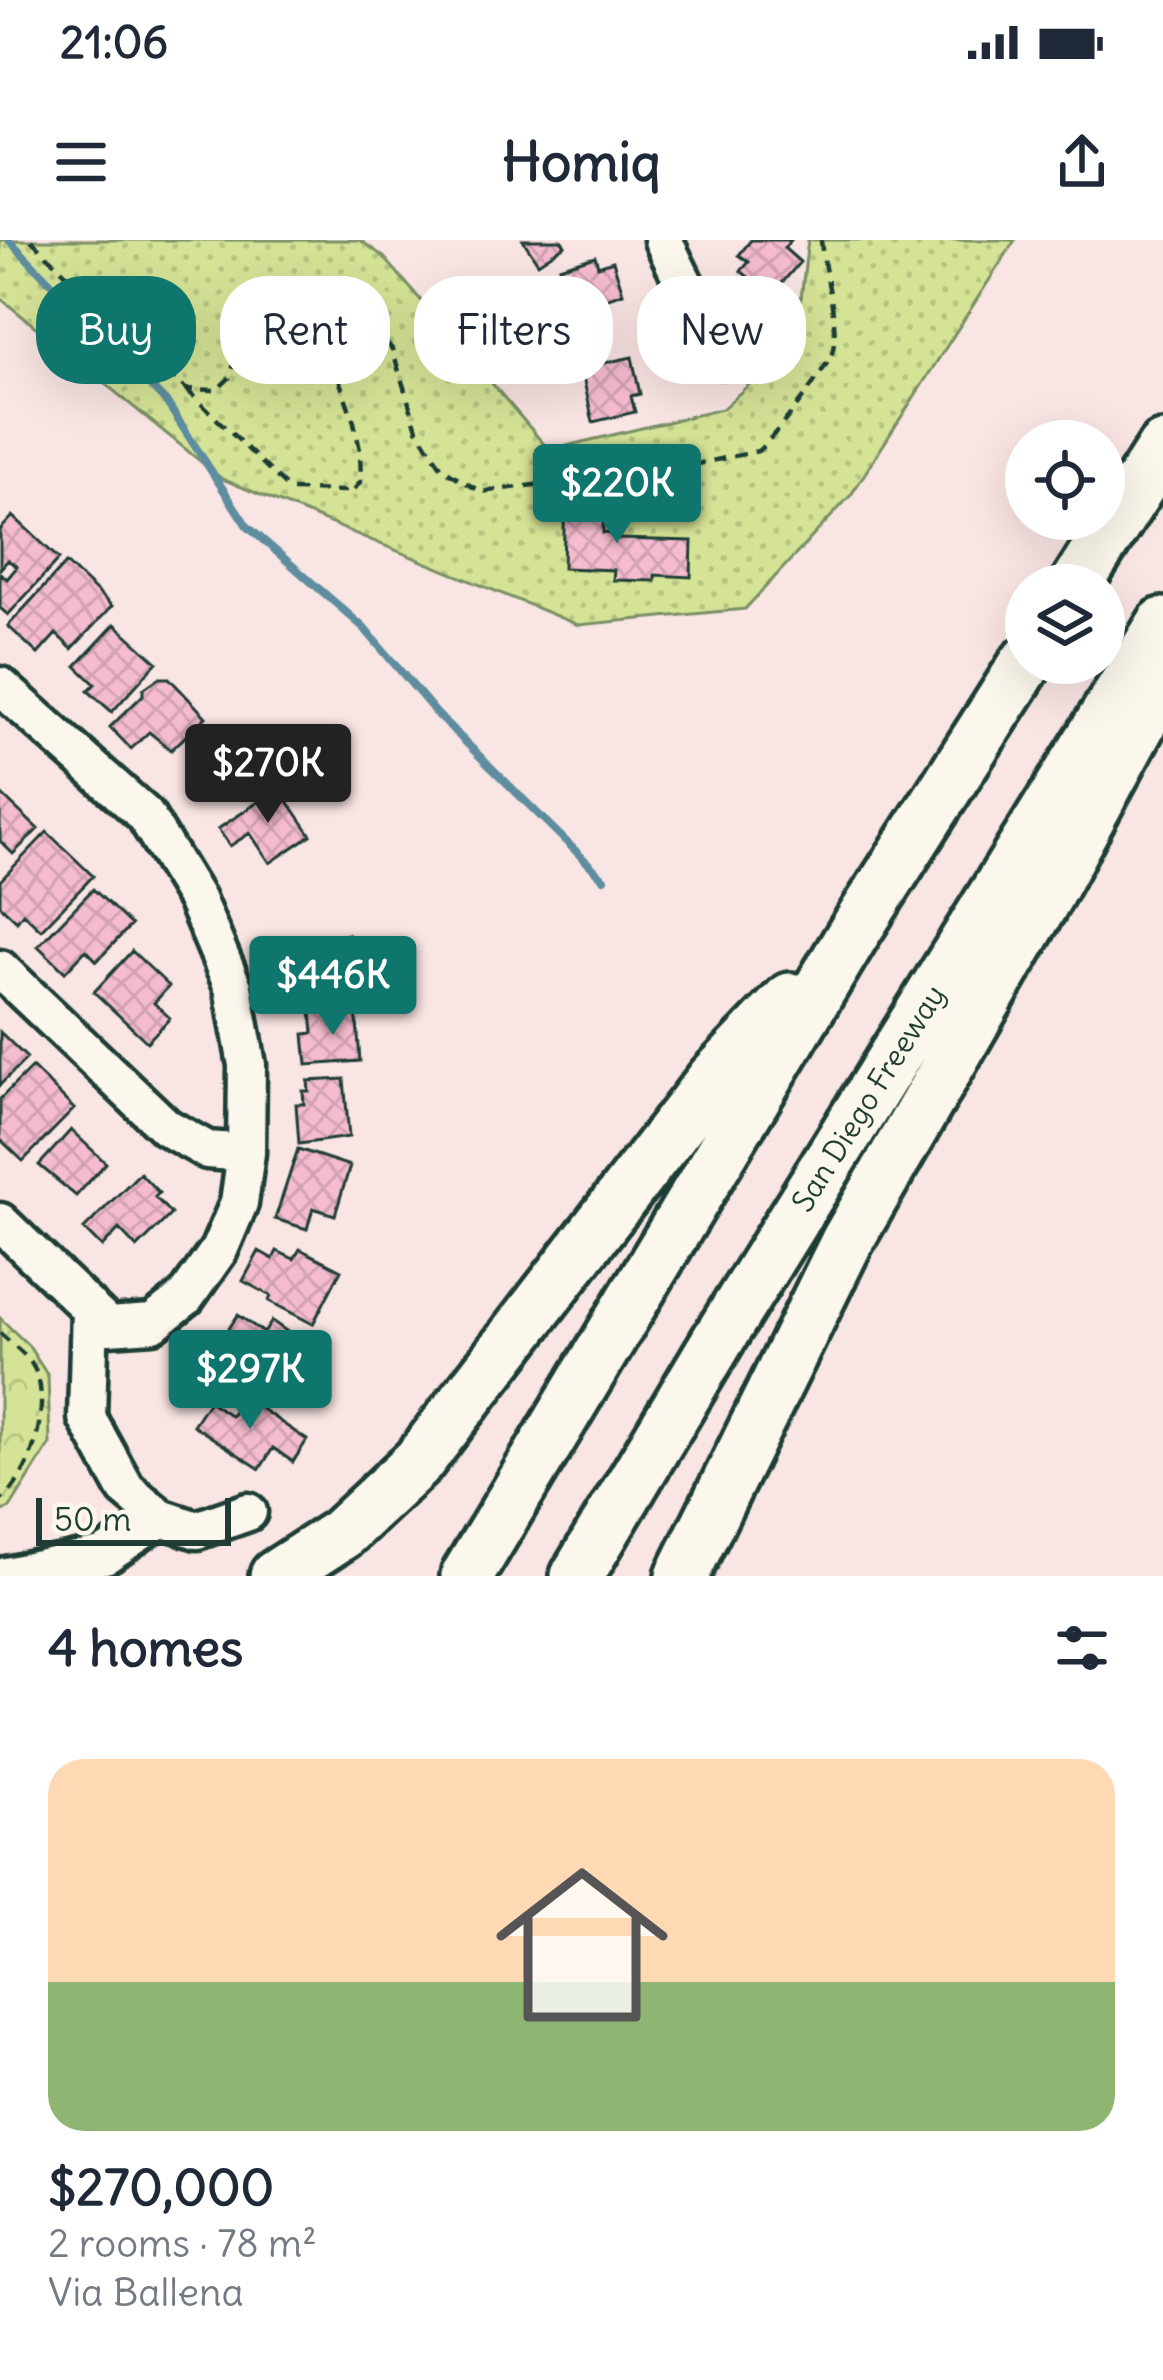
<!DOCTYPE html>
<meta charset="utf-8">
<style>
body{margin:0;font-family:Delius,sans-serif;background:#f6f6f7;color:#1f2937;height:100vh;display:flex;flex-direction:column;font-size:45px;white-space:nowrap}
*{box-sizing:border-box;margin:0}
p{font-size:39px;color:#747a83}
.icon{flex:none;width:66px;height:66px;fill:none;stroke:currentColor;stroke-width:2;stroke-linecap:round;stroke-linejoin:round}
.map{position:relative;height:1336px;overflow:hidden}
.sheet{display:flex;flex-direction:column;background:#fff;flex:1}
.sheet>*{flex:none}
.top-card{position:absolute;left:36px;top:36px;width:1092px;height:108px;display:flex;gap:24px}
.fabs{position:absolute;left:1005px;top:180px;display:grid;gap:24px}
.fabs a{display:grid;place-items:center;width:120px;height:120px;border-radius:50%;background:#fff;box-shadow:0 12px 48px #0002;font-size:60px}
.scale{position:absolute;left:36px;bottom:30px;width:195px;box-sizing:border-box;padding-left:12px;border:6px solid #1f3d34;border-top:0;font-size:33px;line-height:42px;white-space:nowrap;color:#1f3d34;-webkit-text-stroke:9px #fbf7ec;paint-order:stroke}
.price{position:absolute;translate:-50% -102px;padding:0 27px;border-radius:12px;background:#0f766e;color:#fff;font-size:39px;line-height:78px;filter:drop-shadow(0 3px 6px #0008)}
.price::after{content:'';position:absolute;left:50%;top:72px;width:36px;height:27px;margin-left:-18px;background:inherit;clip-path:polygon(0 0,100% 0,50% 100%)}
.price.on{background:#222;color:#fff}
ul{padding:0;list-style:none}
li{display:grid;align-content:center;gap:24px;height:636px;padding:0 48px}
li+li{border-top:3px solid #e0e1e3}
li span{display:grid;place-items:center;height:372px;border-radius:36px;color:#555}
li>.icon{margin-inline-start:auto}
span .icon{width:216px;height:216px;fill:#fffc;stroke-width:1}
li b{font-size:51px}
h2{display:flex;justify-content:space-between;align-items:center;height:144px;padding:0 48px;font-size:51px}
.pill{padding:0 42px;border-radius:48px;background:#fff;box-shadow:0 12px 48px #0002;font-size:42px;line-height:108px}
.pill.on{background:#0f766e;color:#fff}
.status{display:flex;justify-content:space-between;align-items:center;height:84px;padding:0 60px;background:#fff;direction:ltr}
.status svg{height:33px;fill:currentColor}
header{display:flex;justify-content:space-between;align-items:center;height:156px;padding:0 48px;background:#fff;font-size:54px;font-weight:800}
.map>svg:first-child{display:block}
</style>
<div class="status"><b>21:06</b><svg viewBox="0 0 49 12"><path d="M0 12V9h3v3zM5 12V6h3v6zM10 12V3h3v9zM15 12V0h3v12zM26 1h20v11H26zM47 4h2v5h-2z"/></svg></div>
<header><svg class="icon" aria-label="menu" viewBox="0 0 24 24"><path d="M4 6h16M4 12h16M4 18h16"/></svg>Homiq<svg class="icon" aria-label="share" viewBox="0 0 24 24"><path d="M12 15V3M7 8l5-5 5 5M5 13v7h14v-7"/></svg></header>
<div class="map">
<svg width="1163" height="1336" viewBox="0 0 1163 1336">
<defs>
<pattern id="grass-dots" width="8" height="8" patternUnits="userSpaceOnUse" patternTransform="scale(3)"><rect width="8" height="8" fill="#d5e396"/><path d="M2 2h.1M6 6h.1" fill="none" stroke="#b6c482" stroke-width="1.8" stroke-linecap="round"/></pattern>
<pattern id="park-crowns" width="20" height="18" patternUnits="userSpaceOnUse" patternTransform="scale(3)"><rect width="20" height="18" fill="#d5e396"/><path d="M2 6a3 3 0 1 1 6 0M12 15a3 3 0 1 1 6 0" fill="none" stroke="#b6c482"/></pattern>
<pattern id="building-cross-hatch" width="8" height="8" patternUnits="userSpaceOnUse" patternTransform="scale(3)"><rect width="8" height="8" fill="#f5bccf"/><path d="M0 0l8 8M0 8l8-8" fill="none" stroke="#d2a2b2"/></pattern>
</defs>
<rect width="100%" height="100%" fill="#f9e5e3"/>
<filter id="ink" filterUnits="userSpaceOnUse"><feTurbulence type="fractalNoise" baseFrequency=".00833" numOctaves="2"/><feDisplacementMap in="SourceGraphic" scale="24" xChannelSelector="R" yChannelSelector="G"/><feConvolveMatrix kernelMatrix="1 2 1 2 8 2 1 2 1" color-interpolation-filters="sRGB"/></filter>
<g filter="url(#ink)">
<path fill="url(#grass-dots)" stroke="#7a9065" stroke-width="3" d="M0 0H360L384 17 549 210 722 169 773 123 797 92 808 0H1015L851 255 745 369 578 385 222 239 0 58Z"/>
<path fill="url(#park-crowns)" stroke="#7a9065" stroke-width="3" d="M0 1078 28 1105 48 1136 50 1204 10 1268 0 1272Z"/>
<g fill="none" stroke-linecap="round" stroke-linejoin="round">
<path stroke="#5d8d9f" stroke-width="8" d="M9 0 167 163 247 286 363 387 437 474 604 639"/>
</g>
<path fill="url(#building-cross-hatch)" stroke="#1f3d34" stroke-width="3" d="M523 0H561L565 5 538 23Z
M751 0H791L784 8 800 22 771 56 741 31 749 22 739 15Z
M595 16 598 26 613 21 623 53 605 59 608 70 576 80 559 27Z
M632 117 640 154 631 156 635 172 593 182 581 128Z
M565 253 604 254 603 293 619 294V299L692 301 691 337 655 335V341L613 340 614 330 563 328Z
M13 276 59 319 8 375 0 368V333L7 339 17 327 8 320 0 329V290Z
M66 323 112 366 72 409 56 394 38 414 8 386Z
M115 384 157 422 112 472 88 451 95 444 76 426Z
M159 438H169L206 477 171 510 149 492 131 509 110 487 143 455V449Z
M279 548 311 595 270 623 250 593 230 606 218 589Z
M0 553 38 589 13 614 0 601Z
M47 592 93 636 41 690 23 673 17 681 0 665V641Z
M93 649 131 685 97 721 86 710 65 732 38 706Z
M348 694 358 743 280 760 273 725 277 724 279 732 299 728 295 706Z
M132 711 169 746 154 763 170 778 147 802 94 752Z
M356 768 360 821 307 825 304 794 313 793 311 772Z
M0 792 27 818 0 845Z
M32 827 74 869 23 921 0 899V859Z
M344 839 349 897 299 904 296 864H304L303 851H309L308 841Z
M71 890 106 923 76 956 39 925Z
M298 909 350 926 335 975 313 968 307 989 275 979Z
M140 933 159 953 155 957 171 974 137 1008 119 989 102 1007 84 989Z
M300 1009 341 1030 313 1084 269 1061 271 1056 243 1041 259 1011 273 1019 277 1011 294 1019Z
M238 1075 264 1093 272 1081 312 1109 282 1151 217 1106Z
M244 1157 307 1200 293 1222 273 1208 260 1229 193 1185 209 1161 231 1176Z"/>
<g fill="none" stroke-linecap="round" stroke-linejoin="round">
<g stroke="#1f3d34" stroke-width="45">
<path id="minor" d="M663 0 721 119
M0 446 145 575 196 659 233 747 247 825 246 913 239 963 219 1010 186 1057 153 1083 108 1086 0 982
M0 729 166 887 207 910 246 913
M90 1068 87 1178 126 1249 161 1278 197 1290 248 1272
M6 1336 105 1315 161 1278"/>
</g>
<g stroke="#1f3d34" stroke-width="60">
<path id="highway" d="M1076 345 1163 208
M276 1336 341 1294 418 1222 713 839 790 759
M467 1336 853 694 1026 423
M577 1336 718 1100 1163 384
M682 1336 847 1001 1047 655 1156 454"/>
</g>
<path stroke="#1f3d34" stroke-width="4.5" stroke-dasharray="12 9" stroke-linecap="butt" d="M31 0 186 149 217 150 230 137 247 82 258 66 278 56 317 64 378 92 392 109 417 189 442 228 481 252 542 244 614 242 758 211C774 197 825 132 832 113 841 85 823 30 821 0
M186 149 290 250 353 251 361 241 360 210 354 182 323 94 302 76 301 60
M0 1093C10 1103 28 1115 34 1128 53 1163 31 1239 0 1261"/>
<use href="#minor" stroke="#fbf7ec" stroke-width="36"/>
<use href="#highway" stroke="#fbf7ec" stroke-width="51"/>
</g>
</g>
<g text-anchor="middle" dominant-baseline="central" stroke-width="10" stroke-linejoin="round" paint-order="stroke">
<g font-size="30" fill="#1f3d34" stroke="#fbf7ec">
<text transform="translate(868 858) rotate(-58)">San Diego Freeway</text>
</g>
</g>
</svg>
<div class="fabs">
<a><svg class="icon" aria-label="locate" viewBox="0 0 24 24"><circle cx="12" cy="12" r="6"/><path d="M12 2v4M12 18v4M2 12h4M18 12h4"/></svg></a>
<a><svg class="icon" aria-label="layers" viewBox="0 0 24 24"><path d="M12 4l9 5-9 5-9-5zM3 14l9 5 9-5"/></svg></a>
</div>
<div class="scale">50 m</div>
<b class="price" style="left:617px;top:306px">$220K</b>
<b class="price on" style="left:268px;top:586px">$270K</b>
<b class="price" style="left:333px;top:798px">$446K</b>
<b class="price" style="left:250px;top:1192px">$297K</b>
<div class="top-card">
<a class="pill on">Buy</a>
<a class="pill">Rent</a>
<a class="pill">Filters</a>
<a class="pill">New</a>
</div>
</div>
<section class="sheet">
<h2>4 homes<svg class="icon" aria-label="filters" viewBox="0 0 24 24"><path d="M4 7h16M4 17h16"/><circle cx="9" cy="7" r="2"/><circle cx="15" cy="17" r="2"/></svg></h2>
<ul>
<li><span style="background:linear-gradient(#ffd9b3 60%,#8fb573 0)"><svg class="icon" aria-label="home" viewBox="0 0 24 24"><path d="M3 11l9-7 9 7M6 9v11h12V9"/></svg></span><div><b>$270,000</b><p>2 rooms · 78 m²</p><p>Via Ballena</p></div></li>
</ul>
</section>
